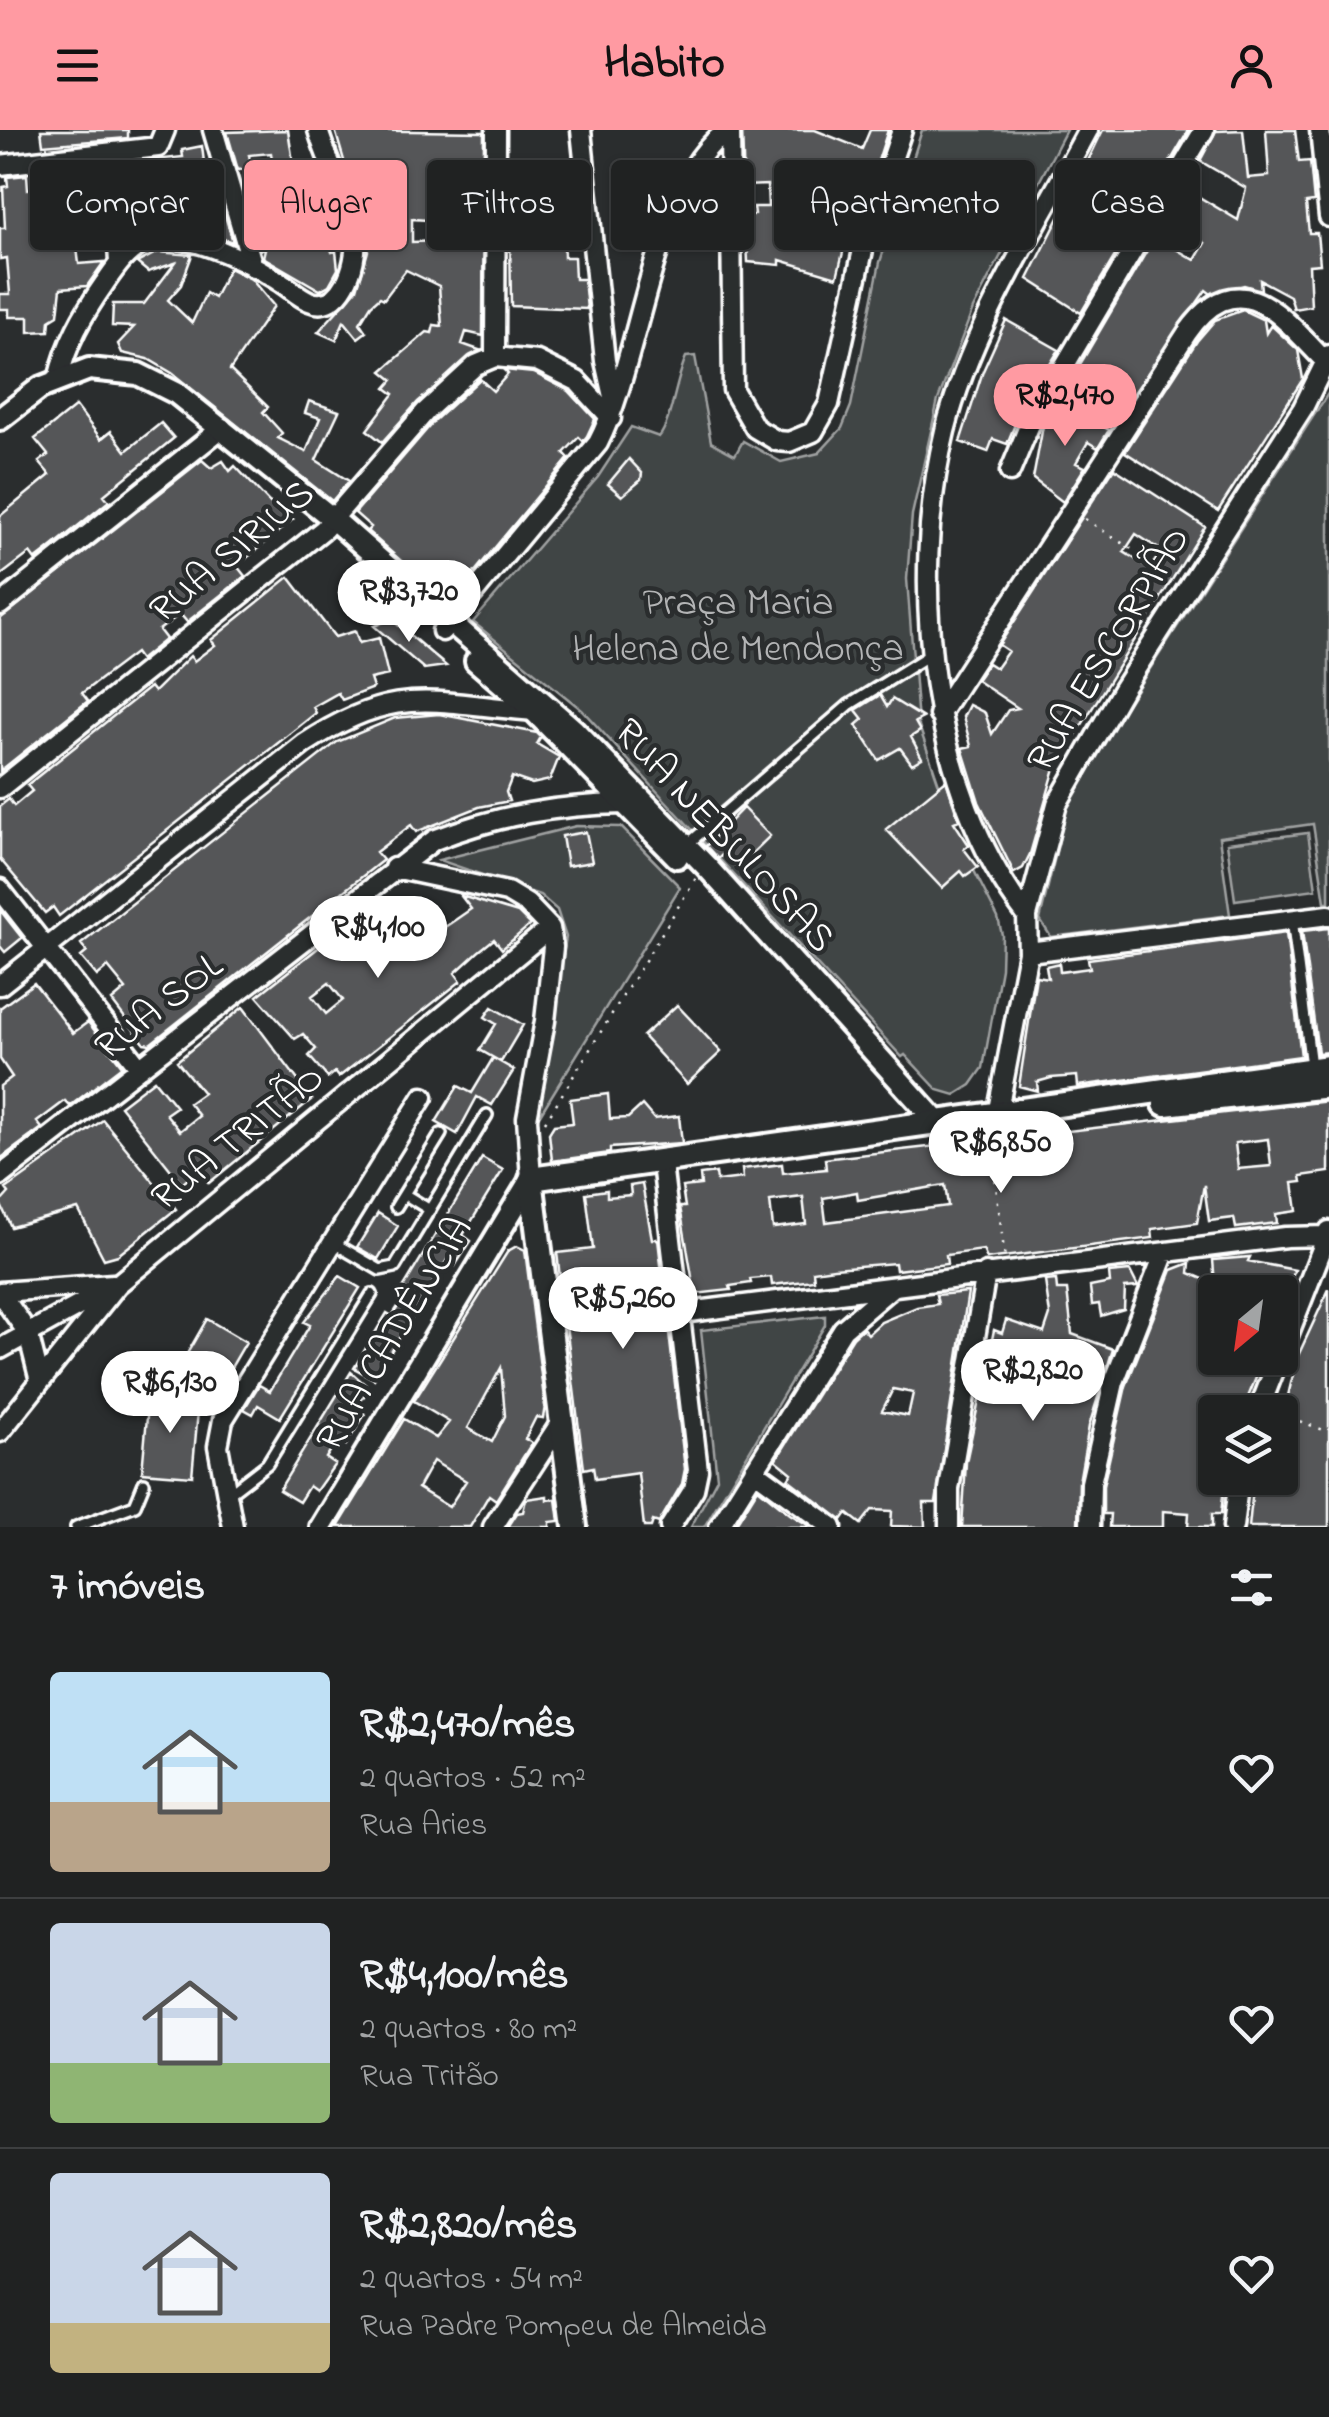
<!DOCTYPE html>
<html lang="pt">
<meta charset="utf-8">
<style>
body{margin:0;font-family:"Indie Flower",sans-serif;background:#282a2a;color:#f1f3f6;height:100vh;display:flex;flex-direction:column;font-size:38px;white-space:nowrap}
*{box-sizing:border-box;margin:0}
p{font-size:32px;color:#a2a4a5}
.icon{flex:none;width:55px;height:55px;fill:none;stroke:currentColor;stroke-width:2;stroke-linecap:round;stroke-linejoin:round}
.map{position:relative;height:1397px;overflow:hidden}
.drawer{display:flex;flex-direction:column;background:#202222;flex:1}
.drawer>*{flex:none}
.top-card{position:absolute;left:30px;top:30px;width:1270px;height:90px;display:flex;gap:20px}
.needle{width:65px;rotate:209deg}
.fabs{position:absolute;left:1198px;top:1145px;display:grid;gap:20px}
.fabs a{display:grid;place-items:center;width:100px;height:100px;border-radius:10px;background:#202222;box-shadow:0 2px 8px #0004,0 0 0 2px #3d3f40;font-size:50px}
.price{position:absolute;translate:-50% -85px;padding:0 22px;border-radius:35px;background:#fff;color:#222;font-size:32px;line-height:65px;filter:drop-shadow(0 2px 5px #0008)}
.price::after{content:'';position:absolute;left:50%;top:60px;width:30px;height:22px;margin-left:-15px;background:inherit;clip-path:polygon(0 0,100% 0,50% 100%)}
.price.current{background:#ff9aa2;color:#111}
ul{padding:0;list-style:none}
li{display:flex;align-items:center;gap:30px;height:250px;padding:0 50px}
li+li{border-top:2px solid #3d3f40}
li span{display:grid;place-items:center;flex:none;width:280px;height:200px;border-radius:10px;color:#555}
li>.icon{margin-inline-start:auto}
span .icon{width:120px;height:120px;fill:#fffc;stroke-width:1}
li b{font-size:42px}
h2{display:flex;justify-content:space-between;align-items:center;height:120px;padding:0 50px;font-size:42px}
.tag{padding:0 35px;border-radius:10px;background:#202222;box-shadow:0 2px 8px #0004,0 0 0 2px #3d3f40;font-size:35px;line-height:90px}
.tag.current{background:#ff9aa2;color:#111}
header{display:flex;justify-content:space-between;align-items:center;height:130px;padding:0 50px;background:#ff9aa2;color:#111;font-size:45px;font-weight:700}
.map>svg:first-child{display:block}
</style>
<header><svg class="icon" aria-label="menu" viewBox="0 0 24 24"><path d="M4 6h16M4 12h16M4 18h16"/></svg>Habito<svg class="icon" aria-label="person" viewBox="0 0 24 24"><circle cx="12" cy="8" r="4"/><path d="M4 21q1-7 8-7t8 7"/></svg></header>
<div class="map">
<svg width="1329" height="1397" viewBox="0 0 1329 1397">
<rect width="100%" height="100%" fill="#2a2d2e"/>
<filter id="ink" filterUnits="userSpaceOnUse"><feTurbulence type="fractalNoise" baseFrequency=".01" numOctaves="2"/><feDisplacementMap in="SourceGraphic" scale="20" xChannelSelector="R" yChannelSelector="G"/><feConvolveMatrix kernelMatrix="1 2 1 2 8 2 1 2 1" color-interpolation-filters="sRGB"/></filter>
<g filter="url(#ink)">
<path fill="#414445" stroke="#a0a2a2" stroke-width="2.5" d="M922 0H1066L973 179 938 270 912 385 907 449 918 593 957 707 998 788 1002 805 1001 838 983 938 971 955 955 965 938 960 905 925 902 927 582 580 473 492 598 347 631 297 659 307C671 293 676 249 686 227L695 226 711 312 735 325 743 311 781 332 819 323 842 298 851 276 880 132Z
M1329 262V772H1325L1313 694 1219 707 1230 785 1051 807 1040 790 1067 676 1082 644Z
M576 696 621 697 680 757 533 996 566 807 557 780 540 765 439 730Z
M1308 703 1316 759 1235 770 1227 713Z
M825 1186V1195L704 1397H691L717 1348 701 1200Z"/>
<path fill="#555758" stroke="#fff" stroke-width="2.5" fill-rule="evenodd" d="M41 0H128V8L43 15Z
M288 0 293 32 273 35 271 23 249 25 252 38 238 40 227 2Z
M335 0 484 2 483 206 466 202 462 214 479 220 418 272 382 312 367 300 394 264 386 258 393 250 382 241 427 202 432 203 434 195 442 196 439 156 406 140 384 169 380 167 371 175 360 193 366 202 358 208 344 191 336 210 318 202 357 159 368 121 365 95H370L369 85H375L373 60 363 61 362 50 354 51 353 44H348ZM412 89 443 91 440 111 412 112Z
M742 0H815L862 19 870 0H888L857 96 802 77 800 99 845 114 837 147 780 130V135L748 132 746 88 755 84 754 77H768L767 55 744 56Z
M1103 0H1189L1144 76 1084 39Z
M1243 0 1248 48 1269 46 1266 0H1295L1299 32 1310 31 1314 72 1306 73 1309 103H1317L1320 134 1309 135 1311 176 1294 179 1290 166 1260 150 1261 160 1244 155 1211 164 1206 160 1120 283 1069 253 1155 107 1195 130 1205 113 1166 89 1184 58 1238 90 1246 58 1200 31 1216 1Z
M202 16 205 41 210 40 214 49 233 112 198 101 212 96 130 100 128 72H137L135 49 127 50 126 33 183 27 182 20Z
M91 37 92 46 80 48 81 56 50 60 48 42Z
M304 40 311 53 303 54 316 89 322 88 332 122 336 121 338 139 329 155 320 160 263 127 265 119H261L244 62Z
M27 45 28 59 43 54 45 75 87 74 90 108 76 110 79 134 104 132 87 156 61 158 58 185 50 190 49 201 29 202V187H9V179H0V164H10L7 128 0 129V98H5L3 57 8 56 7 47Z
M1074 58 1134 94 1081 183 1028 149Z
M563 100 564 127H574L575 149H584L587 179 511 176 510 101H521V105Z
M158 122 192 125 181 155 168 170 192 193 206 163 214 168 229 138 251 149 274 176 230 240 268 277 263 282 282 303 278 308 306 322 320 288 305 283 309 271 339 281 316 330 349 351 332 371 172 243 148 229 122 223 118 214 134 197 112 196 113 174H144L175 133 148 142 137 133Z
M1243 180 1264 190 1266 203 1271 195 1298 220 1303 249 1218 381 1125 322 1197 211 1215 190Z
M1006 190 1059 220 1020 282 1007 314 993 309 988 322 960 312 983 241Z
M504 240 534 243 569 261 595 289 587 306 583 311 579 307 564 323 569 328 449 473 367 401 371 397 355 383 435 290 480 249 493 261 508 244Z
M1058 271 1109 300 1098 318 1088 312 1076 333 1085 337 1063 372 1033 349 1043 296Z
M76 276 101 309 111 301 126 321 161 293 174 308 104 365 109 371 48 420 35 430 30 423 0 446V386L50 345 39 332 48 325 35 309Z
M629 329 642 343 641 350 622 366 608 354Z
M202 330 211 338 223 331 230 341 235 336 269 372 293 389 237 436 245 446 187 492 180 484 159 500 166 509 140 530 135 523 82 563 88 571 0 641V489Z
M1114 338 1205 397 1055 638 1030 724 1023 738 1014 743 979 672 962 618 971 616 963 587 969 575 985 583 992 604 1008 580 1018 578 976 550 988 533 996 538 1008 521 999 515ZM1136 404 1162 421 1150 438 1124 422Z
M289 447 335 507 355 501 359 513 379 508 388 545 370 549 373 558 342 570 338 563 313 577 316 583 59 786 53 777 45 783 0 729V676L9 669 14 676 32 661 27 655 150 557 154 562 190 526 194 531 215 515 211 510Z
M391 489 446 536 424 539 374 496Z
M880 565 887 577 892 569 923 588 915 592 920 601 911 607 922 628 912 634 900 618 879 630 856 595 863 589 856 580Z
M439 584 537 603 541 607 537 614 559 627 550 650 532 654 512 647 506 662 509 671 479 677 416 702 411 695 376 722 383 730 150 914 144 913 112 871 126 859 108 837 97 846 81 827 87 822 81 814 337 612 395 588Z
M946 650 959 690 954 692 969 715 964 719 978 737 965 746 961 741 942 758 886 699Z
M743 678 770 706 737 738 723 724 718 729 706 716Z
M586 702 592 732 567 736 562 706Z
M461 766 518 783 530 795 502 819 494 809 478 822 455 843 461 851 339 947 335 942 328 948 309 926 316 919 303 904 295 909 257 866 374 774 389 793 381 800 400 824 441 793 445 797 471 779ZM329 853 343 870 326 884 312 866Z
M0 780 22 808 5 822 0 816Z
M1329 798V922L1318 923 1302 801Z
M1286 803 1301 926 1078 956 1077 946 1051 948 1037 952 1038 961 1019 956 1036 846 1048 848 1046 836 1059 833 1060 842 1090 838 1088 829Z
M34 853 73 903 88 892 122 936 70 976 65 971 37 992 42 998 0 1029V956L12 947 0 929V878Z
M677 875 721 922 687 954 643 906Z
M243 877 312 969 209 1053 198 1040 182 1054 120 976 154 950 176 977 166 984 180 1001 199 986 189 973 203 963 177 931Z
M492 877 523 895 501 932 480 920 496 894 485 887Z
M493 928 514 940 492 975 477 967 457 1004 436 992 458 956 472 963Z
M608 964 610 989 628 988 642 975 654 989 679 986 682 1013 610 1018V1023L552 1031 549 1003 554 995 573 993 570 969Z
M1329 971V1042L1301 1046 1302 1052 1293 1053 1297 1081 1276 1084 1277 1093 1236 1098 1234 1088 1209 1091 1204 1055 1197 1093 1152 1099 1153 1108 987 1129 983 1120 946 1125 947 1134 896 1140 895 1133 834 1138 813 1141 814 1150 772 1155 771 1147 750 1149 751 1153 730 1156 731 1160 695 1164 680 1077H685L682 1057 701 1055 700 1045 716 1043 717 1051 743 1048 742 1039 782 1034 783 1043 826 1039 825 1029 832 1028ZM1268 1009 1271 1036 1238 1039 1235 1013ZM945 1055 948 1076 826 1092 823 1068 857 1062 858 1070ZM803 1067 806 1094 773 1098 770 1071Z
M103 990 176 1079 118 1125 104 1129 78 1079 11 1097 0 1073 9 1063 6 1059Z
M482 1028 503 1040 463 1105 471 1111 455 1136 447 1130 374 1249 354 1238 387 1183 392 1186 408 1161 403 1158Z
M642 1054 652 1109H658L685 1339 682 1354 659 1393 653 1391 651 1397H644L638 1343 595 1349 593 1337 584 1339 557 1123 593 1119 586 1063 607 1060V1067L631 1065 630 1056Z
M378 1083 398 1096 378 1129 357 1117Z
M517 1116 525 1120 545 1276 543 1288 536 1287 525 1309 532 1313 496 1370 489 1365 470 1397H338L404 1289 436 1308 449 1292 414 1271 508 1121ZM501 1238 505 1286 492 1312 468 1298ZM433 1331 466 1351 449 1377 418 1358Z
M1250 1127 1248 1131 1295 1140 1286 1162H1216L1215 1157V1228H1264L1242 1282H1215V1348H1225L1221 1384H1212V1397H1188L1189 1383 1163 1381V1397H1109L1110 1384H1103V1356L1126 1256 1172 1140 1190 1133 1189 1143 1215 1154 1213 1130Z
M1130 1141 1138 1157 1125 1158 1124 1179 1101 1186 1099 1174 1092 1175 1090 1157 1110 1153 1109 1143Z
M340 1146 360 1158 280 1288 258 1275 253 1284 244 1279 259 1255 270 1261 310 1195 304 1192Z
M1056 1150 1057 1160H1067L1072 1204 1113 1219 1089 1296 1079 1352 1078 1397H962L966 1332 994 1200 1002 1203 1006 1190 1044 1203 1050 1185 1045 1151Z
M1329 1159V1397H1249L1254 1348H1280V1279L1275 1277 1279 1267 1287 1270 1297 1228Z
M968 1162 936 1373H924L925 1397 891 1396 892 1381 872 1380 861 1394 847 1383 842 1390 788 1349 792 1343 776 1330 853 1207 863 1198 868 1204 881 1192 917 1177 938 1174 936 1165ZM893 1259 913 1263 908 1286 882 1281Z
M207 1189 246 1212 215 1265 176 1243Z
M351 1242 369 1258 356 1279 365 1284 346 1315 337 1310 326 1328 335 1334 316 1361 309 1356 299 1372 279 1360Z
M149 1265 199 1270 192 1346 142 1342Z
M758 1358 790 1384 811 1397H734Z
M547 1366V1370L556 1369 559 1391 550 1392V1397H508L517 1383 523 1382 526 1369Z"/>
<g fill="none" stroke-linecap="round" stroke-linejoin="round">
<g stroke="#fff" stroke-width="16">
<path id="service" d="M688 714 849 575 931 524
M1292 789 1311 936
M404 1064 430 1080
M396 1077 441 1004
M332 1112 380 1140 395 1137 487 985
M228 1364 267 1334 372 1164
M76 1397 135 1375 144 1353"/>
</g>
<g stroke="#fff" stroke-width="25">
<path id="minor" d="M213 0 253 137
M581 0 605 231 614 271
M730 0 733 260 755 298 777 311 789 312 813 302 829 274 865 111 902 0
M1320 0 1329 87
M113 25 119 133
M0 35 158 17 165 0
M495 227 496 0
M58 250C66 214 83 184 104 154 114 140 124 124 140 115 179 95 244 129 277 150 288 156 297 166 309 171 341 185 358 133 355 109 350 73 328 35 318 0
M1010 342 1030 294 1204 0
M0 475 222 298
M442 501 598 313C640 233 655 44 729 0
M939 585 1187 203C1241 126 1286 192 1326 232
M0 658 324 399 426 281 476 235 495 227 537 231 577 251 611 288
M394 738 507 762 527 774 550 798 553 817 545 891 527 988 531 1049
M0 759 140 938
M1027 786C929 659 908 453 945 301 972 195 1037 96 1088 0
M1028 822 1329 785
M0 855 304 614C397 553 430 573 534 581L537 577
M996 991 1028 822 1027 786 1057 674 1123 559 1303 278 1329 225
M662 1033 698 1340 694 1359 670 1397
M0 1046 434 710C499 685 557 675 626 674L632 669
M0 1162 113 1154
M0 1163 28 1203 39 1247
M681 1183 1286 1107 1327 1106
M0 1219 109 1159
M1280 1226 1329 1101
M1258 1282 1279 1228
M0 1302 118 1154 550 798
M754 1340 832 1397
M233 1397 218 1316 223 1290 423 967
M493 1397 563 1289
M719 1397 843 1199 892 1157
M949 1397V1359L986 1143
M1090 1397 1091 1353 1114 1252 1165 1122
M1233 1397 1239 1348"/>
</g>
<g stroke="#fff" stroke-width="28">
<path id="tertiary" d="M0 289 40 258 89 239 138 244 176 263 333 389 573 599 707 737 947 1003
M476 531 534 581 677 727
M321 1397 531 1049"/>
</g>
<g stroke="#fff" stroke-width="30">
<path id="secondary" d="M1165 974 1329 956
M575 1397 531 1049 1329 937"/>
</g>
<path stroke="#fff" stroke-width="2.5" stroke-dasharray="2.5 8" stroke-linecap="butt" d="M1085 389 1175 447
M545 992 696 748
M990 1008 1005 1129
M1280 1284 1329 1302"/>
<use href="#service" stroke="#2a2d2e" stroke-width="9"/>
<use href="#minor" stroke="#2a2d2e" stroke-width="18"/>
<use href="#tertiary" stroke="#2a2d2e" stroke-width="20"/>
<use href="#secondary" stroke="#2a2d2e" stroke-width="22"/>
</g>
</g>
<g text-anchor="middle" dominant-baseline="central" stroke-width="9" stroke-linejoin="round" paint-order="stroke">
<g font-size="40" fill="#fff" stroke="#2a2d2e">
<text transform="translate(233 423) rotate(-40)">RUA SIRIUS</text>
<text transform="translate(1110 520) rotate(-59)">RUA ESCORPIÃO</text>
<text transform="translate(723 707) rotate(47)">RUA NEBULOSAS</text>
<text transform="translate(160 878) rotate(-38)">RUA SOL</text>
<text transform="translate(239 1009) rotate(-39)">RUA TRITÃO</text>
<text transform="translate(396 1205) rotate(-59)">RUA CADÊNCIA</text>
</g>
<g font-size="40" fill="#b3b4b5" stroke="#2a2d2e">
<text x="738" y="474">Praça Maria<tspan x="738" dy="46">Helena de Mendonça</tspan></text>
</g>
</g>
</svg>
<div class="fabs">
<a><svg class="needle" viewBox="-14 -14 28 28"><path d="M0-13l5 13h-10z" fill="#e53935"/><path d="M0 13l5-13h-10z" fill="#a2a4a5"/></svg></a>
<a><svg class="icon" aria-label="layers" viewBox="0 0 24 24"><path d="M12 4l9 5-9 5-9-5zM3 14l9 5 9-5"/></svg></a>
</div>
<b class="price current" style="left:1065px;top:319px">R$2,470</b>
<b class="price" style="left:409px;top:515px">R$3,720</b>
<b class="price" style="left:378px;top:851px">R$4,100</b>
<b class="price" style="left:1001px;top:1066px">R$6,850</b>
<b class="price" style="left:623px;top:1222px">R$5,260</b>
<b class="price" style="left:1033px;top:1294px">R$2,820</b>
<b class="price" style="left:170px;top:1306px">R$6,130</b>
<div class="top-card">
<a class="tag">Comprar</a>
<a class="tag current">Alugar</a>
<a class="tag">Filtros</a>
<a class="tag">Novo</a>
<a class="tag">Apartamento</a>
<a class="tag">Casa</a>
</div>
</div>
<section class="drawer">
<h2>7 imóveis<svg class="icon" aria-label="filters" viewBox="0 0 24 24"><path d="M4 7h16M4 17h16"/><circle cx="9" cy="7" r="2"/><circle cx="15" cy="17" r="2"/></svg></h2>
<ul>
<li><span style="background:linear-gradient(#bfe0f5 65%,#b9a48a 0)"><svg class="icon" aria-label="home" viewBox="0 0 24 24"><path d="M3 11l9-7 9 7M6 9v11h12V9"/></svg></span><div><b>R$2,470/mês</b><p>2 quartos · 52 m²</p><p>Rua Aries</p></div><svg class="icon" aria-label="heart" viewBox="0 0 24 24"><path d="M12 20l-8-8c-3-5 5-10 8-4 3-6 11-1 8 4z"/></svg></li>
<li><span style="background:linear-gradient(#c9d6e8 70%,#8fb573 0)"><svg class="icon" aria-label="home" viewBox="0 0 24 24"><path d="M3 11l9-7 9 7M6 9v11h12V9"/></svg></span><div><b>R$4,100/mês</b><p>2 quartos · 80 m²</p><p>Rua Tritão</p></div><svg class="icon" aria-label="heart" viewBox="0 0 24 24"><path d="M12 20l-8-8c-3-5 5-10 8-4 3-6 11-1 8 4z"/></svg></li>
<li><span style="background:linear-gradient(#c9d6e8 75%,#c2b280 0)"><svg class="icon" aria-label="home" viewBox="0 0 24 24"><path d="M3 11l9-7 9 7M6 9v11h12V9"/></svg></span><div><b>R$2,820/mês</b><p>2 quartos · 54 m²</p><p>Rua Padre Pompeu de Almeida</p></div><svg class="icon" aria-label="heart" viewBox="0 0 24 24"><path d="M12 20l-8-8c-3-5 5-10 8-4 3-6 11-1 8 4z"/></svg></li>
</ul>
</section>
